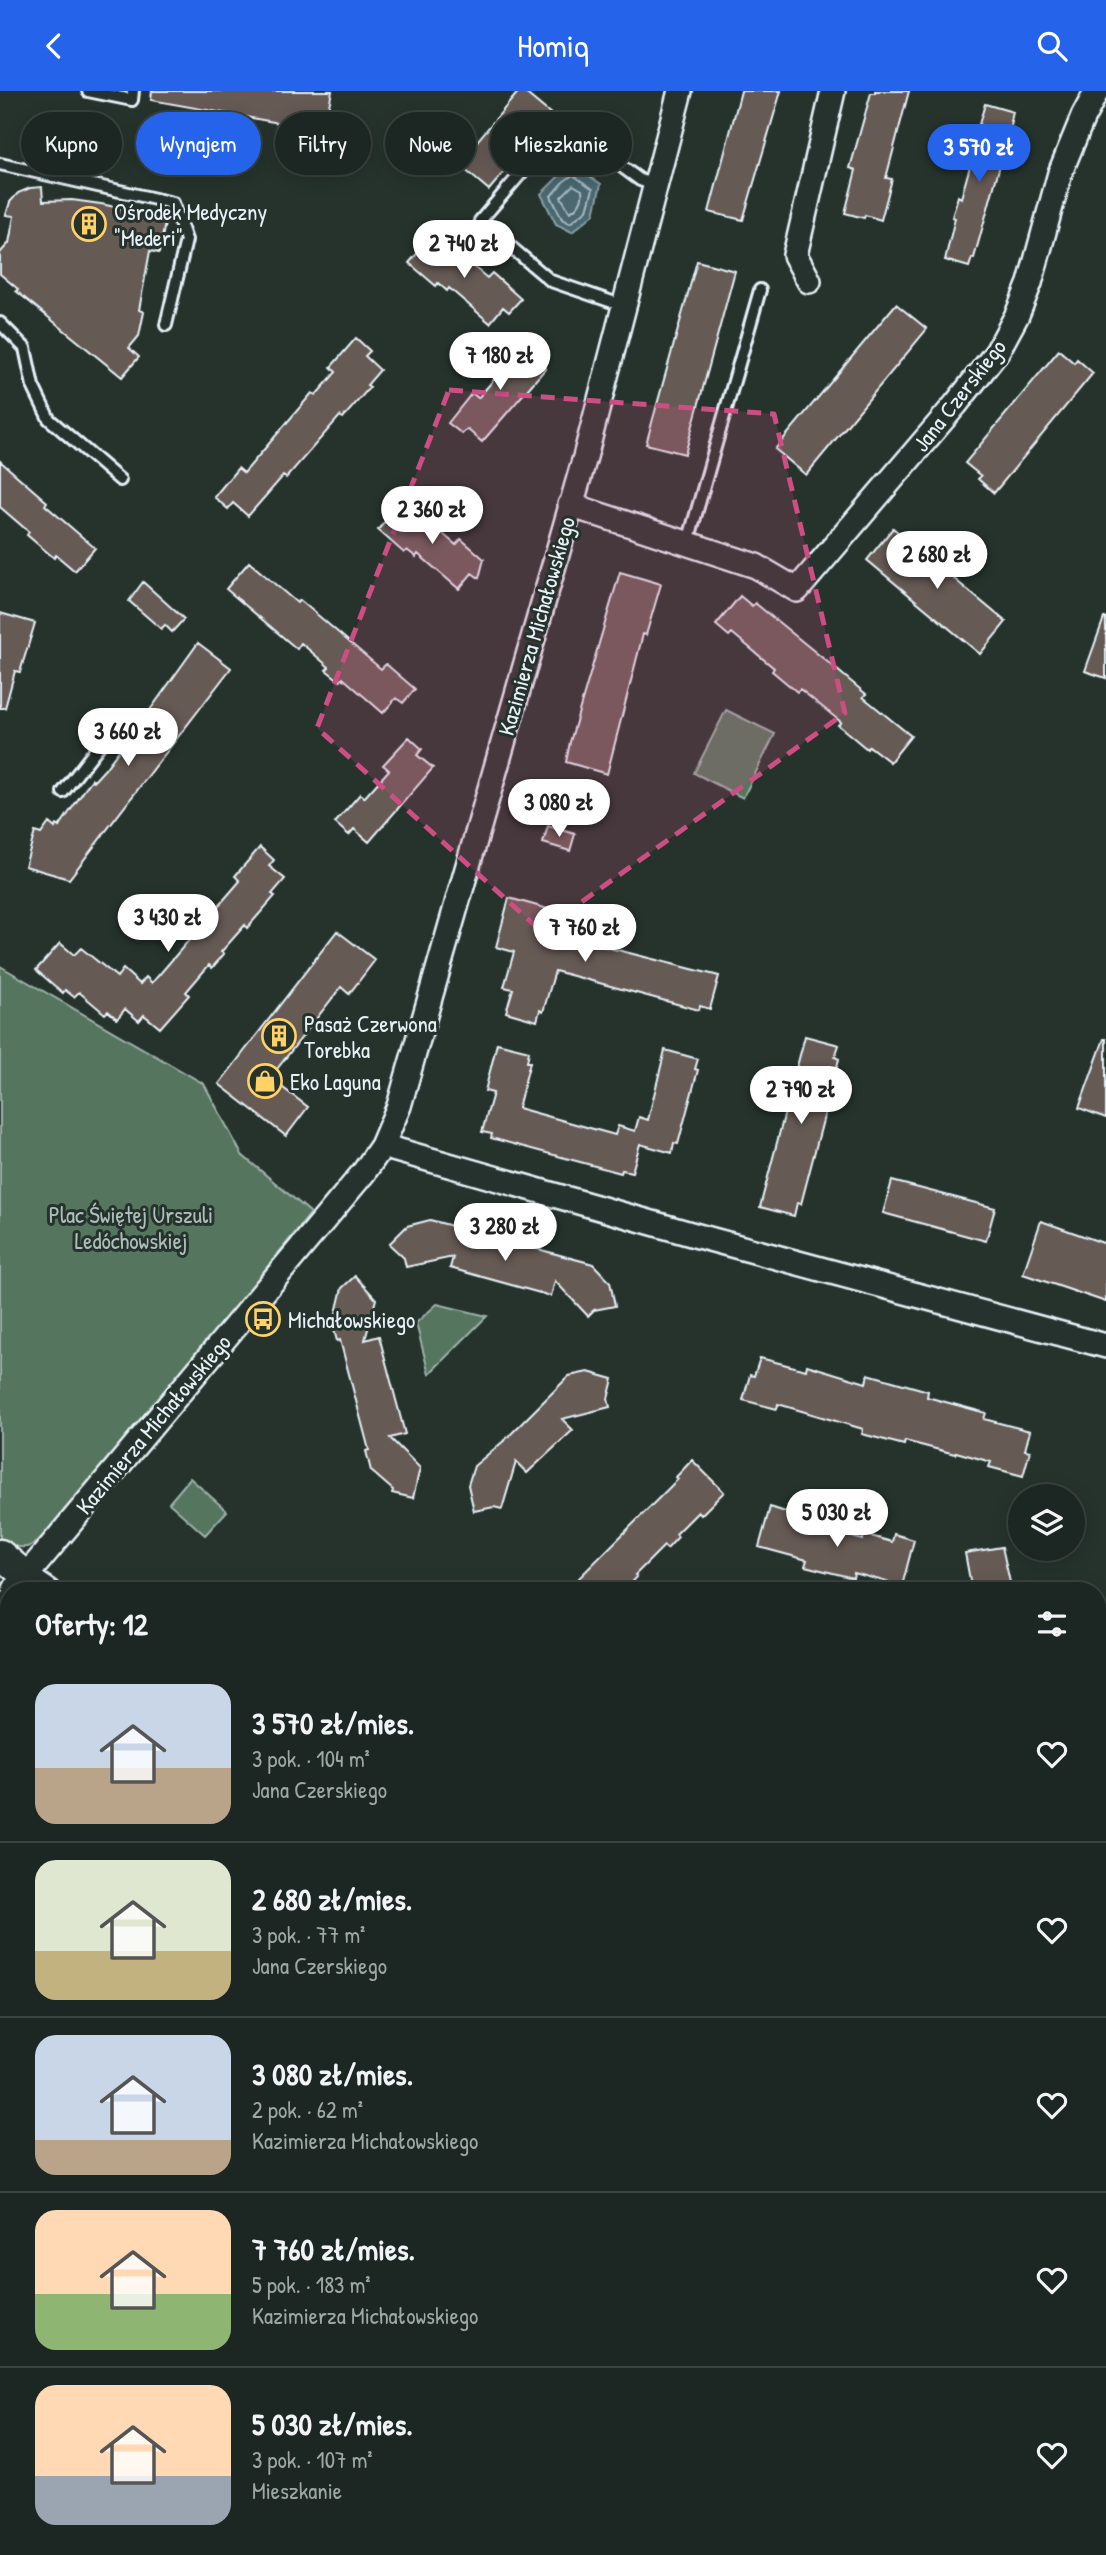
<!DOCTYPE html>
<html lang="pl">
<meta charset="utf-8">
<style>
body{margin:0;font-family:"Patrick Hand",sans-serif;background:#252e2a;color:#f1f3f6;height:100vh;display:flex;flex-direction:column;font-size:26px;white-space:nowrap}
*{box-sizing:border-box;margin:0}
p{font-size:23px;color:#a0a5a5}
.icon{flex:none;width:38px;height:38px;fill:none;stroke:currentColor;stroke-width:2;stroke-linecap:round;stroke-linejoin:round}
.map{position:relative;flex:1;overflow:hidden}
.side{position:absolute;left:0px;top:1491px;width:1106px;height:973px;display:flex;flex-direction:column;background:#1c2622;border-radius:28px 28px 0 0;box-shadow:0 4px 18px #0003,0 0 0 2px #3a4340}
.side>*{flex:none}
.guide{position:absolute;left:21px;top:21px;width:700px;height:63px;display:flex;gap:14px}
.buttons{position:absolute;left:1008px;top:1393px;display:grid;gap:14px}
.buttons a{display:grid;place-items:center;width:77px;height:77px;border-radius:50%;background:#1c2622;box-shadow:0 4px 18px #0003,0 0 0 2px #3a4340;font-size:35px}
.price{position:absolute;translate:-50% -60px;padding:0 16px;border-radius:24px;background:#fff;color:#222;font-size:23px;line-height:46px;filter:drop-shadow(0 2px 4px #0008)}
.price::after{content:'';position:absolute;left:50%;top:42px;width:21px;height:16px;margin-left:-10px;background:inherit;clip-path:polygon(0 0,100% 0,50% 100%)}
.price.active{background:#2563eb;color:#fff}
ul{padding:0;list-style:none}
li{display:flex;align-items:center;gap:21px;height:175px;padding:0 35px}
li+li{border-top:2px solid #3a4340}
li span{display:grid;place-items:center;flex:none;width:196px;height:140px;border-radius:21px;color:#555}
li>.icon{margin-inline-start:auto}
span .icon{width:84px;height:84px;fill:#fffc;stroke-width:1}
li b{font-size:30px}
h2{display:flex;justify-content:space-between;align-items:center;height:84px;padding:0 35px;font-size:30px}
.chip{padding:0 24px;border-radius:32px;background:#1c2622;box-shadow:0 4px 18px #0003,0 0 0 2px #3a4340;font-size:24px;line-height:63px}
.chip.active{background:#2563eb;color:#fff}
header{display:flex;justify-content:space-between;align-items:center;height:91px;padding:0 35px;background:#2563eb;color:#fff;font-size:32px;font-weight:600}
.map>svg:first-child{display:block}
</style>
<header><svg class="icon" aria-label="back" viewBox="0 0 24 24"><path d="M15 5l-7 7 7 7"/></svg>Homiq<svg class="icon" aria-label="search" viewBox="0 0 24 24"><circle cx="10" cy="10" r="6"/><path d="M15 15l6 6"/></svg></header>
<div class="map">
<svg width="1106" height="2464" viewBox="0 0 1106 2464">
<rect width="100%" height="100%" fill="#26332d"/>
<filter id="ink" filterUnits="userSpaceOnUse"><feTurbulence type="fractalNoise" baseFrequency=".0143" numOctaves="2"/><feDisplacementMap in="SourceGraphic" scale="14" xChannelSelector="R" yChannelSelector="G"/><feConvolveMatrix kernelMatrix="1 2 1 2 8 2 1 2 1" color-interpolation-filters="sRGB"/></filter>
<g filter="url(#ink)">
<path fill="#55745e" stroke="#9eb2ab" stroke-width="2" d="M726 619 775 643 743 707 694 682Z
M0 875 204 993 242 1064 311 1122C236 1214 163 1308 85 1397 73 1411 45 1449 30 1455 20 1459 7 1453 0 1448Z
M437 1213 487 1225 429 1283 416 1232Z
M190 1387 227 1420 205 1444 169 1412Z
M328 2455H705L717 2464H324Z"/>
<path fill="#4b6871" stroke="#8a9fa7" stroke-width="2" d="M573 74 601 93 594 123 572 141 556 133 541 103 558 86Z
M472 2455H686L696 2464H468Z"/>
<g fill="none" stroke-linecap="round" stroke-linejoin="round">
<path stroke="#a9bac2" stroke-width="2" d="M573 84 593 98 587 119 570 132 562 128 551 105 563 91Z
M573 94 582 99C584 108 578 117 570 121L561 106Z"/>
<path stroke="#4b6871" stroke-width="23" d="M0 1601 9 1613
M933 2455 942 2464"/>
</g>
<path fill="#665a55" stroke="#e8f1f8" stroke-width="2" d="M152 0H332L324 40 151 9Z
M519 0H523L552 24 489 99 458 73Z
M741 0H781L743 129 709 121Z
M875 0H909L886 87 892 88 881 129 865 124 864 127 845 122 856 79 850 77 871 2H875Z
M985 13 1013 21 1011 30 1012 31 974 167H972L969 176 945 169 955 127 952 126 958 105 961 107 970 75 967 74Z
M42 96 43 110 72 109 101 113 166 127 159 162 150 160 139 219 144 221 139 245 129 257 139 266 122 286 16 200 18 198 0 183V162L9 152 14 125 6 124 10 111 18 102 30 97Z
M432 145 446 157 448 154 487 187 492 182 521 208 509 221 503 216 490 232 449 197 447 200 438 192 436 195 409 172Z
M697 170 735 180 685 363 646 353Z
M896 213 927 238 806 384 775 358Z
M522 245 536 257 531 264 546 277 482 351 467 338 462 343 448 332 472 302 478 307 502 279 497 274Z
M356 247 370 260 365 265 380 279 367 294 370 296 343 327 340 325 286 387 283 385 248 425 233 412 228 418 214 406 238 377 244 382 312 302 316 304 336 281 331 276Z
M1059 259 1074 272 1077 268 1093 282 994 402 978 388 981 385 965 372Z
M0 370 47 411 45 414 95 457 75 480 56 464 54 467 27 444 29 441 0 416Z
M400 412 415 424 417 421 456 454 461 448 484 468 479 487 472 482 459 498 418 463 416 466 407 459 404 462 378 439Z
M893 437 1006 531 980 563 867 469Z
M249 471 297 512 300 509 381 578 386 573 415 598 403 612 396 607 383 622 343 587 340 590 326 579 329 576 301 552 297 558 226 498Z
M620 481 661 493 646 544 643 543 607 683 566 671 570 651Z
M143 491 184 528 172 541 165 534 161 538 129 510Z
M740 505 752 515 755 512 830 573 866 603 863 606 911 645 890 671 869 655 867 658 838 634 841 631 800 598 797 601 772 580 774 577 732 542 729 545 716 534Z
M0 522 35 532 20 581 15 580 5 617H0Z
M1104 527H1106V587L1085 580Z
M198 552 231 577 69 788 25 775 35 741 41 743 49 732 55 737 56 734 59 736 92 688 94 690 105 678 134 639 132 637 142 624 145 626Z
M409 646 422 658 417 664 433 677 369 751 354 738 349 744 335 732 360 703 364 707 389 679 383 674Z
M548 735 575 743 570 760 543 752Z
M260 756 274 769 269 775 285 788 272 803 275 805 247 837 245 834 221 861 224 863 212 877 209 874 186 901 189 904 160 937 144 924 139 930 125 918 117 928 108 920 105 923 79 901 74 906 65 899 63 902 36 879 60 852 74 864 81 857 117 886 123 878 140 893 146 886 152 892 240 790 235 785Z
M509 807 566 823 563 836 597 844 594 853 719 885 710 918 700 915 699 919 555 880 543 921 540 919 537 930 506 921 513 898 504 896 514 861 496 856Z
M337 840 375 869 349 903 341 896 270 987 308 1016 286 1045 219 993Z
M805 945 839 954 835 966 839 968 801 1113 797 1112 794 1125 760 1116Z
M1104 948H1106V1027L1079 1017Z
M497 952 529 960 527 971H530L518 1017 615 1044 618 1035 635 1040 639 1026 648 1029 665 959 698 968 695 978 698 979 678 1053 674 1052 672 1062 640 1053 632 1081 622 1079 621 1082 491 1047 492 1043 482 1041 493 1002 485 1000Z
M892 1090 995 1117 986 1150 883 1122Z
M430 1129 593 1173 610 1191 615 1215 594 1219 588 1225 555 1190 551 1205 450 1177 453 1166 406 1176 404 1167 389 1153 407 1135Z
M1041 1130 1106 1153V1211L1023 1183Z
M355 1185 376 1208 365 1249 379 1245 405 1343 390 1347 420 1377 413 1407 392 1402 393 1399 371 1380 366 1360 369 1359 340 1249 337 1250 333 1235 342 1197Z
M760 1267 806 1279 807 1274 866 1292 868 1283 928 1300 927 1306 986 1322 984 1328 1030 1340 1025 1359 1030 1360 1023 1385 989 1376 991 1371 956 1361 955 1363 905 1350 904 1354 862 1343 863 1338 778 1313 777 1318 743 1309 750 1284 754 1285Z
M588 1281 613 1288 608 1308 610 1316 562 1328 573 1339 527 1382 516 1371 502 1418 494 1416 474 1420 468 1394 474 1375 506 1348 569 1285Z
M692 1369 724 1401 701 1424 698 1421 676 1443 678 1446 667 1458 664 1455 635 1484 637 1486 624 1500H566L678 1388 676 1386Z
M770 1416 817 1431 816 1436 863 1449 864 1443 892 1451 894 1443 914 1449 902 1495 854 1482 853 1487 805 1475 807 1469 759 1456Z
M1002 1456 1012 1500H972L965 1462Z"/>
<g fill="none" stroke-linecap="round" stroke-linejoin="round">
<g stroke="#e8f1f8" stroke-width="16">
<path id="service" d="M88 0 132 9 133 0
M0 73 173 112 186 149 166 234
M624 215 551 190 480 130 553 45 569 37 640 89 654 94
M0 232 25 257 33 295 49 328 120 389
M688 451 760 199
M63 701 101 652"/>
</g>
<g stroke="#e8f1f8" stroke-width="28">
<path id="minor" d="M809 190 795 164 833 0
M570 414 756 475 797 499 956 313 997 261 1017 224 1030 192 1060 82 1083 26 1097 0
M382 1055 698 1145 1106 1255
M48 1500 26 1485 364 1081 382 1055 399 1015 585 366 680 0
M1097 1802H1106"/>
</g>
<g stroke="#e8f1f8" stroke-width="33">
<path id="tertiary" d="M0 1463 26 1485 17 1500
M0 1528 9 1514"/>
</g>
<use href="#service" stroke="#26332d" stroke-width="10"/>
<use href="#minor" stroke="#26332d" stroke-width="23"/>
<use href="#tertiary" stroke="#26332d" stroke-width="28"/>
</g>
</g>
<path fill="#cc4e82" fill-opacity="0.2" stroke="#cc4e82" stroke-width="5" stroke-dasharray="14 9" stroke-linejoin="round" d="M449 299 774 323 845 622 541 840 317 637Z"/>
<defs>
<g id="building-ring" transform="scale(1.75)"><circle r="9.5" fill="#26332d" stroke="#ffd166" stroke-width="1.5"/><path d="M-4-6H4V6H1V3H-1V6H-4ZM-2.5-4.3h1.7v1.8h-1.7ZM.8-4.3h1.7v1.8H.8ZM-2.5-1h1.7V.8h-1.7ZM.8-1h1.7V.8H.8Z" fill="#ffd166"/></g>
<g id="shop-ring" transform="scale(1.75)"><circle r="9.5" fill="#26332d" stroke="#ffd166" stroke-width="1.5"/><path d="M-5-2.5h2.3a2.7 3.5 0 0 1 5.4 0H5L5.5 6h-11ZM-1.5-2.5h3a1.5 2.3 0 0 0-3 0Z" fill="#ffd166"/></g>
<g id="bus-ring" transform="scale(1.75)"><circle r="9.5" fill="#26332d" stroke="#ffd166" stroke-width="1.5"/><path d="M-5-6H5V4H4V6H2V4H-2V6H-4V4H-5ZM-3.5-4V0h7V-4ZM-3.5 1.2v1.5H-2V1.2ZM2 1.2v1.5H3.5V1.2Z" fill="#ffd166"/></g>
</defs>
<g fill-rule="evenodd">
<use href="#building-ring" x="89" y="133"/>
<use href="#building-ring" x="279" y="945"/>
<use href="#shop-ring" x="265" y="990"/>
<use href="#bus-ring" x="263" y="1228"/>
</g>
<g text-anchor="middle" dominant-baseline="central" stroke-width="6" stroke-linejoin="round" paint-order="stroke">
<g font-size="23" fill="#e8f1f8" stroke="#26332d" text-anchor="start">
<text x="114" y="120">Ośrodek Medyczny<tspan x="114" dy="26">"Mederi"</tspan></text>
<text x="304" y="932">Pasaż Czerwona<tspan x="304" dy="26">Torebka</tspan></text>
<text x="290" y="990">Eko Laguna</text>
<text x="288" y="1228">Michałowskiego</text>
</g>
<g font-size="23" fill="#e8f1f8" stroke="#26332d">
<text transform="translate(959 304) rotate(-52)">Jana Czerskiego</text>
<text transform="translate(536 535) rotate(-74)">Kazimierza Michałowskiego</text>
<text transform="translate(153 1333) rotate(-50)">Kazimierza Michałowskiego</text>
</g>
<g font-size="23" fill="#adbfba" stroke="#26332d">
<text x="131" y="1123">Plac Świętej Urszuli<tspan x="131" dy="26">Ledóchowskiej</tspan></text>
</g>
</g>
</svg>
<div class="buttons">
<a><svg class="icon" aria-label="layers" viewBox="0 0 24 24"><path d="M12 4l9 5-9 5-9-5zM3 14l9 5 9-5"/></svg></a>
</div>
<b class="price active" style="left:979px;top:93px">3 570 zł</b>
<b class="price" style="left:464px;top:189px">2 740 zł</b>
<b class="price" style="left:500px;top:301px">7 180 zł</b>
<b class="price" style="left:432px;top:455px">2 360 zł</b>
<b class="price" style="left:937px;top:500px">2 680 zł</b>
<b class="price" style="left:128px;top:677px">3 660 zł</b>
<b class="price" style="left:559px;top:748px">3 080 zł</b>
<b class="price" style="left:168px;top:863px">3 430 zł</b>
<b class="price" style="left:585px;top:873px">7 760 zł</b>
<b class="price" style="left:801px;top:1035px">2 790 zł</b>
<b class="price" style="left:505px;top:1172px">3 280 zł</b>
<b class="price" style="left:837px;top:1458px">5 030 zł</b>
<div class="guide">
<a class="chip">Kupno</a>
<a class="chip active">Wynajem</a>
<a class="chip">Filtry</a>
<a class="chip">Nowe</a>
<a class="chip">Mieszkanie</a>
</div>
<section class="side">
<h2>Oferty: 12<svg class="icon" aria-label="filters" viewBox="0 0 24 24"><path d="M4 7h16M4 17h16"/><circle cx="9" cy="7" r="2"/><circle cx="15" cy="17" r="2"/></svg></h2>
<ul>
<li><span style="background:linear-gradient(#c9d6e8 60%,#b9a48a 0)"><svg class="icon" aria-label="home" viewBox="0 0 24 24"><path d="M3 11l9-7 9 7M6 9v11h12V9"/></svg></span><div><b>3 570 zł/mies.</b><p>3 pok. · 104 m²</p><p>Jana Czerskiego</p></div><svg class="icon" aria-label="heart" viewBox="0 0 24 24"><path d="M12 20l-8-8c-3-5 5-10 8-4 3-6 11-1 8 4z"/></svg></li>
<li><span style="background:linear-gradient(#dfe7d0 65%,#c2b280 0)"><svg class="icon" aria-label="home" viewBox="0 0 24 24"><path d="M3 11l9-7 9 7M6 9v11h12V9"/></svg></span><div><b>2 680 zł/mies.</b><p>3 pok. · 77 m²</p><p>Jana Czerskiego</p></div><svg class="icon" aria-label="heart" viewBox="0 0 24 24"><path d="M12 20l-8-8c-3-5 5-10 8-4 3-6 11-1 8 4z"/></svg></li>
<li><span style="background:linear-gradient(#c9d6e8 75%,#b9a48a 0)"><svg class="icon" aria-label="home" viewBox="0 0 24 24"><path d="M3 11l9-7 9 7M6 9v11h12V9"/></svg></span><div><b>3 080 zł/mies.</b><p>2 pok. · 62 m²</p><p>Kazimierza Michałowskiego</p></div><svg class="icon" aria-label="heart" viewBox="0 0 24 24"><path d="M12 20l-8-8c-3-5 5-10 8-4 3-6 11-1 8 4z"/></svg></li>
<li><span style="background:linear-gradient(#ffd9b3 60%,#8fb573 0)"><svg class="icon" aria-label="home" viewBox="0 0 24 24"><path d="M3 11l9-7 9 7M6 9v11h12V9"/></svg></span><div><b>7 760 zł/mies.</b><p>5 pok. · 183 m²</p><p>Kazimierza Michałowskiego</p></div><svg class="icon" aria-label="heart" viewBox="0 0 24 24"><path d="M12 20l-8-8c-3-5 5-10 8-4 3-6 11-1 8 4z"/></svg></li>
<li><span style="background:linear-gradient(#ffd9b3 65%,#9aa5b1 0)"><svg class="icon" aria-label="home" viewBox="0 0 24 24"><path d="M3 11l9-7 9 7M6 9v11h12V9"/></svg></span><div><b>5 030 zł/mies.</b><p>3 pok. · 107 m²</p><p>Mieszkanie</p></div><svg class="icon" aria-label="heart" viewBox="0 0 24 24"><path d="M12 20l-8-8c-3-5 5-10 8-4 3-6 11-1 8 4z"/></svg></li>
</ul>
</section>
</div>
